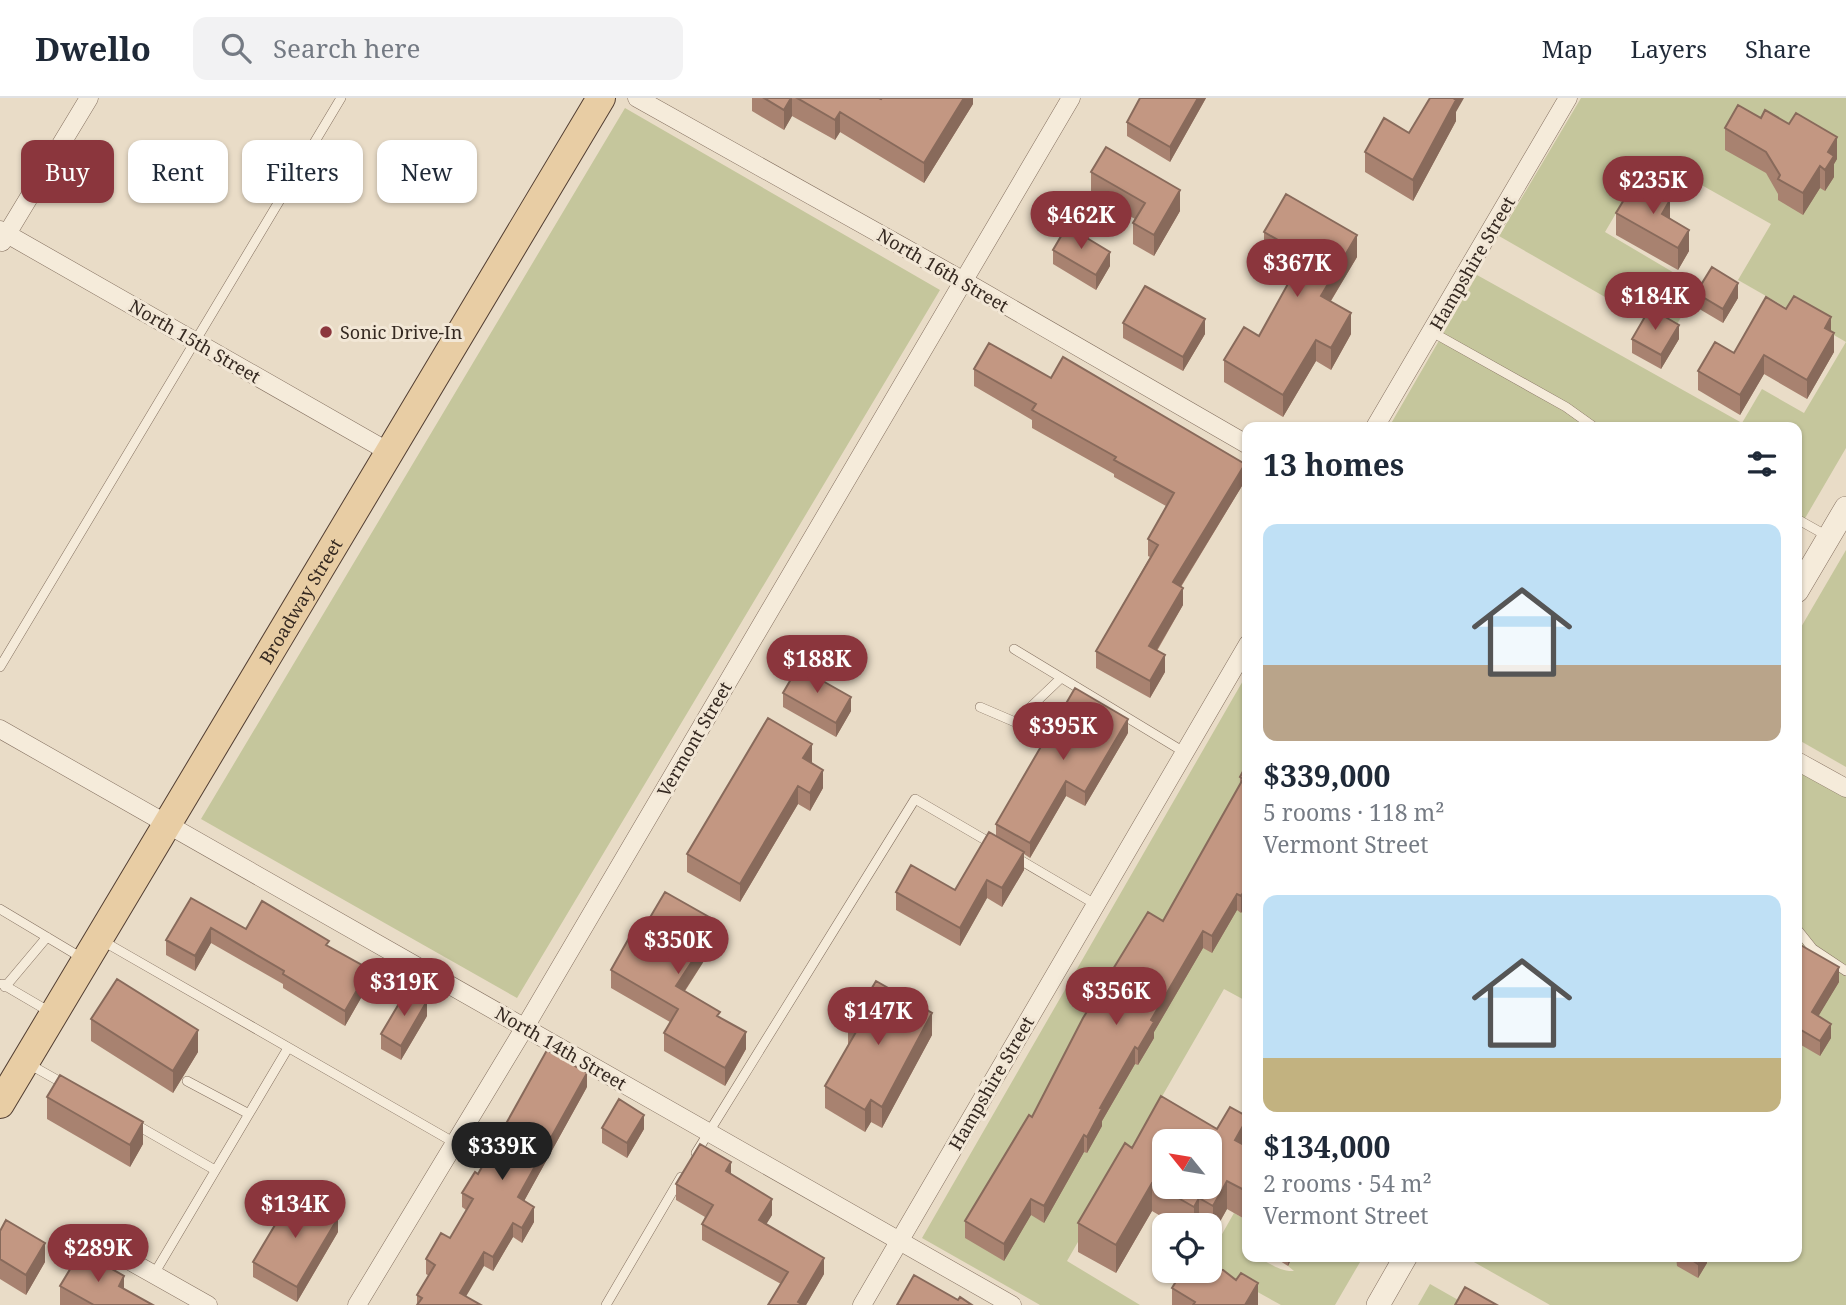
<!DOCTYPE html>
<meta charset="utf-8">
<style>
body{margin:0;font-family:"Noto Serif",serif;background:#f2f2f3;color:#1f2937;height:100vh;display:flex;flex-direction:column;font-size:26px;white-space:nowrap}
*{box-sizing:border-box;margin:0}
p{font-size:23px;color:#747a83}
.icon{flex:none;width:38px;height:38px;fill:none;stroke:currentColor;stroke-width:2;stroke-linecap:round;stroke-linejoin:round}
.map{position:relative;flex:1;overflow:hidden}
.side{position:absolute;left:1242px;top:324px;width:560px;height:840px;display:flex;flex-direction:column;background:#fff;border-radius:14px;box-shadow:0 2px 5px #0004}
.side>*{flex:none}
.guide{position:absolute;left:21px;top:42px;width:665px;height:63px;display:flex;gap:14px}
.needle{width:46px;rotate:300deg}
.fabs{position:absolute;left:1152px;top:1031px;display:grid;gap:14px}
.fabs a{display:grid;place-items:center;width:70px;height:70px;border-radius:14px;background:#fff;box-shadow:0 2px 5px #0004;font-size:35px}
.price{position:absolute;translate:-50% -60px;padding:0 16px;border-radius:24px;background:#8b363d;color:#fff;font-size:23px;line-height:46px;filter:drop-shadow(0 2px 4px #0008)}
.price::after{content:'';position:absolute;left:50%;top:42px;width:21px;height:16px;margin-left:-10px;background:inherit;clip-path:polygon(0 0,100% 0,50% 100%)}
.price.selected{background:#222;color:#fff}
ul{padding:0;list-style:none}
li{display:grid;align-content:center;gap:14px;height:371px;padding:0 21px}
li span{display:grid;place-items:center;height:217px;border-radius:14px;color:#555}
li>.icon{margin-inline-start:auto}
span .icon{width:126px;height:126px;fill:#fffc;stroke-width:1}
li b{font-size:30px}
h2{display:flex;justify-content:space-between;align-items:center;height:84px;padding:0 21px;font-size:30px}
.tag{padding:0 24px;border-radius:14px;background:#fff;box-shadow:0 2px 5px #0004;font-size:24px;line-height:63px}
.tag.selected{background:#8b363d;color:#fff}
header{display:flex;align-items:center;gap:42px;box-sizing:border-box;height:98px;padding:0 35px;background:#fff;border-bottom:2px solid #e0e1e3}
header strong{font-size:33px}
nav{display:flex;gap:38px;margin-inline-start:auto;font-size:24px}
.search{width:490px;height:63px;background:#f2f2f3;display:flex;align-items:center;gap:18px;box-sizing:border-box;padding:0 24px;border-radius:14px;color:#747a83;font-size:26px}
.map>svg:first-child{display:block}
</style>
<header>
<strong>Dwello</strong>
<div class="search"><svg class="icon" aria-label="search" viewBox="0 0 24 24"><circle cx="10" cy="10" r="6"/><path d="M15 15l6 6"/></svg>Search here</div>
<nav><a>Map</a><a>Layers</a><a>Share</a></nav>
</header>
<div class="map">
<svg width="1846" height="1207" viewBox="0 0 1846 1207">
<rect width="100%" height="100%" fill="#e9dcc7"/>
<path fill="#c5c69c" d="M1581 0H1846V244L1738 182 1771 126 1689 80 1680 95 1641 73 1605 134 1698 189 1671 237 1499 138Z
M625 10 940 192 517 900 201 721Z
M1477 177 1742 325 1762 291 1804 315 1846 244V350L1797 434V329H1389Z
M1846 452V669L1797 641V536Z
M1248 574V904L1224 891 1067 1163 1140 1207H1040L922 1140Z
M1797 663 1846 690V1207H1550L1465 1159 1797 1158Z
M1234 1115 1248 1123V1158C1265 1159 1276 1174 1294 1173L1288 1168 1293 1159H1363L1335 1207H1281L1209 1167V1159Z
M1430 1186 1467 1207H1418Z"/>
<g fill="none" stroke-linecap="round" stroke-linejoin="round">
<g stroke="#836f5f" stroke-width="10">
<path id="service" d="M1432 234 1566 309 1594 329
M1797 421 1829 439
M1014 551 1184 654
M0 569 341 0
M980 609 1015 624 1060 581
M1015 759 1095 806
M0 811 82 860
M1797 831 1813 851 1846 873
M101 842 455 1045
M2 886 50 914
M5 889 47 839
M27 965 66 987
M187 983 249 1016
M133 1025 215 1072
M696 1055 915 701 994 747
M154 1176 288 950
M606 1207 681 1079"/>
</g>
<g stroke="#836f5f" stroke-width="19">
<path id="minor" d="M637 0 964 183 1248 347
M0 132 389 354
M2 144 89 0
M1375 329 1568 0
M0 631 1012 1207
M1797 663 1846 690
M98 1145 208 1207
M357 1207 525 929 1071 0
M862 1207 1248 546"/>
</g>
<g stroke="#836f5f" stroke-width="24">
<path id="tertiary" d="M1797 493 1846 410
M1378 1207 1406 1158"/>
</g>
<g stroke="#523e32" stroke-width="30">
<g id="primary">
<path id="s1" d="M0 1006 601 0"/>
</g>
</g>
<use href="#service" stroke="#f5ebda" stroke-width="9"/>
<use href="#minor" stroke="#f5ebda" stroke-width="18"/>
<use href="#tertiary" stroke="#f5ebda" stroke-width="23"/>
<use href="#primary" stroke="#e8cda4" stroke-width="28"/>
</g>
<path fill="#a88270" d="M752 0H879L881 1 973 0V6L924 85 840 34 835 42 792 18 784 32 752 13Z
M1140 0H1206L1170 64 1127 38V24Z
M1456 14V23L1413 103 1365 74V54Z
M1725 30 1837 61 1834 66V79L1825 93 1820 90 1803 117 1778 102V96L1766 75 1725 52Z
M1091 74 1180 113 1154 158 1133 146V125L1135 121 1091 96Z
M1616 115 1689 153 1678 172 1616 137Z
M1264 134 1357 159 1331 203 1351 236 1331 272 1316 263 1283 319 1224 284V262L1259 238 1295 174 1264 155Z
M1053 152 1110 168 1096 192 1053 166Z
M1696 195 1738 200 1723 225 1696 209Z
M1786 211 1831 233 1834 254 1807 301 1764 276 1740 317 1698 292V273L1734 255Z
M1123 225 1205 236 1183 273 1123 240Z
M1632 241H1679L1661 271 1632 255Z
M974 271 1051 280 1245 383 1181 489 1183 507 1157 553 1165 574 1150 600 1096 570V553L1150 459 1148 458V441L1166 408 1114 379V376L1032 330V322L974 288Z
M783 595 851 613 836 639 783 609Z
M1128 635 1085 708 1066 698 1030 760 1024 756V772L1002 809 987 800 960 848 896 812V794L955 792 996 738V726Z
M812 664 811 665 823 690 810 713 798 706 740 804 687 774V756Z
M1248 664V803L1241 815 1237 812 1212 855 1203 850 1154 934V940L1138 967 1135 966 1102 1023V1028L1087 1055 1084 1054 1044 1125 1031 1117 1004 1163 965 1140V1123L1032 1019 1163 823 1240 686V679Z
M191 800 246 831 329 848 369 886 345 928 283 890V886L211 845 195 873 166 857V842Z
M645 828 718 841 685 893 720 920 746 951 725 988 664 953V935L670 924 611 890V872Z
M1797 845 1839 884 1818 918 1831 940 1820 958 1801 947 1797 953Z
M427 918 401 962 381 951V936Z
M91 921 198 954 173 995 91 943Z
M848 930 932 937 882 1030 871 1024 865 1034 825 1010V988L848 948Z
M587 989 524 1103 534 1124 522 1145 513 1139 493 1173 484 1168 417 1207V1197L429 1178 426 1176V1161L450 1140 466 1112 462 1109V1095L478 1076Z
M47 999 143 1046 130 1069 47 1021Z
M602 1030 644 1031 627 1060 602 1045Z
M1217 1031 1248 1047V1123L1227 1111 1213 1136 1209 1134V1127H1176L1152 1113 1116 1175 1078 1154V1125L1132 1050Z
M731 1076 772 1117 766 1126 824 1176 806 1207H768L781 1186 702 1142V1126L705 1119 676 1102V1086Z
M0 1133 45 1164 26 1197 0 1181Z
M338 1134 297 1204 253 1179V1164Z
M1272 1158H1293L1288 1168Z
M1676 1158H1707V1165L1698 1180 1677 1168Z
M60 1188 124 1191 153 1207H60Z
M1172 1190 1258 1207H1172Z"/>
<path fill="#886a5b" d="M791 0H792V18L784 32V12Z
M964 0H973V6L924 85V65Z
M1198 0H1206L1170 64V49Z
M1453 0H1464L1456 14V23L1413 103V82Z
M840 14V34L835 42V22Z
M1837 39V61L1834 66V79L1825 93V72L1828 54Z
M1820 68V90L1803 117V95Z
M1180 92V113L1154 158V137Z
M1670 102V124L1662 116Z
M1689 132V153L1678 172V150Z
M1357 137V159L1321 219V198Z
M1110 154V168L1096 192V177Z
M1738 185V200L1723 225V211Z
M1351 215V236L1331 272V250Z
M1831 219V239L1825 230Z
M1205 221V236L1183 273V259Z
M1679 227V241L1661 271V257Z
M1834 235V254L1807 301V282Z
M1316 242V263L1283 319V297Z
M1764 257V276L1740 317V297Z
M1245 366V383L1173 501V484Z
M1183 490V507L1149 565V548Z
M1165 557V574L1150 600V583Z
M851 599V613L836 639V625Z
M1128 621V635L1085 708V694Z
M812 646V664L803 678V660Z
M823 672V690L810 713V695Z
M1066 683V698L1030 760V745Z
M798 688V706L740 804V786Z
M1024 754V772L1002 809V790Z
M987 782V800L960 848V830Z
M1248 787V803L1241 815V798Z
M1237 796V812L1212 855V838Z
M718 824V841L676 906V888Z
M211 830V845L195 873V858Z
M1203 833V850L1154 934V940L1138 967V951L1151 922Z
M1839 869V884L1812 929V914Z
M369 871V886L345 928V913Z
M427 903V918L401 962V948Z
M932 915V937L882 1030V1009Z
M1831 926V940L1820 958V943Z
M198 932V954L173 995V973Z
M1801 932V947L1797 953V938Z
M746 934V951L725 988V970Z
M1135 949V966L1102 1023V1028L1087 1055V1039L1100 1010Z
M587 975V989L518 1114V1099Z
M871 1002V1024L865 1034V1012Z
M644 1017V1031L627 1060V1045Z
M1248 1019V1047L1235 1070V1042Z
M143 1024V1046L130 1069V1047Z
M1084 1037V1054L1044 1125V1108Z
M731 1064V1080L726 1073Z
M1227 1083V1111L1213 1136V1108Z
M1152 1085V1113L1116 1175V1147Z
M1199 1100V1127H1194V1109Z
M772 1101V1117L759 1138V1122Z
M1031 1101V1117L1004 1163V1146Z
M534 1109V1124L522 1145V1130Z
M338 1120V1134L297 1204V1189Z
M513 1125V1139L493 1173V1159Z
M45 1145V1164L26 1197V1177Z
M484 1154V1168L461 1207 460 1195Z
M1288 1158H1293L1288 1168Z
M1702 1158H1707V1165L1698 1180V1166Z
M824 1160V1176L806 1207H798V1204Z
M124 1178V1200L119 1188Z
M1258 1185V1207H1245Z"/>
<path fill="#c39782" stroke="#886a5b" stroke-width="2" fill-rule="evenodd" d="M764 0H791L784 12Z
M797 0H879L881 1 882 0H964L924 65 840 14 835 22Z
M1140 0H1198L1170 49 1127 24Z
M1430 0H1453L1456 2 1413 82 1365 54 1384 20 1409 35Z
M1738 7 1761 20 1765 12 1789 26 1796 15 1837 39 1828 54 1834 58 1825 72 1820 68 1803 95 1778 81 1780 77 1766 54 1725 30Z
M1106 49 1180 92 1154 137 1133 125 1145 105 1091 74Z
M1646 89 1670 102 1662 116 1689 132 1678 150 1616 115 1628 95 1639 101Z
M1286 96 1357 137 1321 198 1351 215 1331 250 1316 242 1283 297 1224 262 1244 229 1259 238 1304 157 1264 134Z
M1067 128 1110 154 1096 177 1053 152Z
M1712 169 1738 185 1723 211 1696 195Z
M1145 188 1205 221 1183 259 1123 225Z
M1794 198 1831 219 1825 230 1834 235 1807 282 1764 257 1740 297 1698 273 1715 244 1734 255 1766 199 1786 211Z
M1650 210 1679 227 1661 257 1632 241Z
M989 245 1051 280 1063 259 1245 366 1173 484 1183 490 1149 548 1165 557 1150 583 1096 553 1158 447 1148 441 1174 395 1114 362 1116 359 1032 312 1036 306 974 271Z
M798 569 851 599 836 625 783 595Z
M1075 590 1128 621 1085 694 1066 683 1030 745 996 726Z
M768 620 812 646 803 660 823 672 810 695 798 688 740 786 687 756Z
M1248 664V787L1241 798 1237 796 1212 838 1203 833 1151 922 1154 924 1138 951 1135 949 1100 1010 1102 1011 1087 1039 1084 1037 1044 1108 1031 1101 1004 1146 965 1123 1029 1017 1032 1019 1083 920 1148 814 1163 823 1243 681 1240 679Z
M989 734 1024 754 1002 790 987 782 960 830 896 794 911 767 955 792Z
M665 794 718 824 676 888 720 914 717 918 746 934 725 970 664 935 678 911 611 872 638 824 645 828Z
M191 800 246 831 262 803 329 843 326 847 369 871 345 913 283 876 284 873 211 830 195 858 166 842Z
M1797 845 1839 869 1812 914 1831 926 1820 943 1801 932 1797 938Z
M117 881 198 932 173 973 91 921Z
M876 883 932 915 882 1009 871 1002 865 1012 825 988 856 934 848 930Z
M407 892 427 903 401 948 381 936Z
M547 952 587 975 518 1099 534 1109 522 1130 513 1125 493 1159 484 1154 460 1195 481 1207H417L422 1200 417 1197 435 1167 426 1161 441 1135 450 1140 473 1101 462 1095 475 1074 478 1076Z
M60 977 143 1024 130 1047 47 999Z
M1161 998 1217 1031 1230 1009 1248 1019 1235 1042 1248 1049V1094L1227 1083 1213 1108 1199 1100 1194 1109 1152 1085 1116 1147 1078 1125 1125 1045 1132 1050ZM1164 1043H1209V1088H1164Z
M619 1001 644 1017 627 1045 602 1030Z
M700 1046 731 1064 726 1073 772 1101 759 1122 824 1160 798 1204 803 1207H768L788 1174 702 1126 713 1107 676 1086Z
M294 1095 338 1120 297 1189 253 1164Z
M6 1122 45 1145 26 1177 0 1161V1133Z
M81 1153 124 1178 119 1188 153 1207H94L60 1188Z
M1686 1158H1702L1698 1166Z
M1212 1171 1223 1172 1236 1182 1241 1175 1258 1185 1245 1207H1193L1195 1204 1172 1190 1183 1172H1201L1207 1176Z
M914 1177 958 1202 960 1199 972 1207H897Z
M1465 1189 1497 1207H1455Z"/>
<circle fill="#8b363d" stroke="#f2e7d6" stroke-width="2.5" cx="326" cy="234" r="7"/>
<g text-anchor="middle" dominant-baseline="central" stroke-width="6" stroke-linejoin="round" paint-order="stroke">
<g font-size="18" fill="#352921" stroke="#f2e7d6">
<text transform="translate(1472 165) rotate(-60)">Hampshire Street</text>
<text transform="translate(943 172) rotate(30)">North 16th Street</text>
<text transform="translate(195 243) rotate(30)">North 15th Street</text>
<text stroke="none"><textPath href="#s1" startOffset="586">Broadway Street</textPath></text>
<text transform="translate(694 641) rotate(-60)">Vermont Street</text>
<text transform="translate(561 950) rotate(30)">North 14th Street</text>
<text transform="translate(991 985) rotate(-60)">Hampshire Street</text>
</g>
<g font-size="18" fill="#352921" stroke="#f2e7d6" text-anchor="start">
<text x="340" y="234">Sonic Drive-In</text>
</g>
</g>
</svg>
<div class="fabs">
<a><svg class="needle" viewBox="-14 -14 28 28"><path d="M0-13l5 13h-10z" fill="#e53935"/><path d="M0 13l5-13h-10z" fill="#747a83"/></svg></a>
<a><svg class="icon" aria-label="locate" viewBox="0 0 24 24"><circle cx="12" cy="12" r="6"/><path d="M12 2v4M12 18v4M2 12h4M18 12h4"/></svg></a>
</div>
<b class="price" style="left:1653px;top:118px">$235K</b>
<b class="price" style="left:1081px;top:153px">$462K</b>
<b class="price" style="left:1297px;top:201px">$367K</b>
<b class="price" style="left:1655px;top:234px">$184K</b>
<b class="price" style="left:817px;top:597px">$188K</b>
<b class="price" style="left:1063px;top:664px">$395K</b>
<b class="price" style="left:678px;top:878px">$350K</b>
<b class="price" style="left:404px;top:920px">$319K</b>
<b class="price" style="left:1116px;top:929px">$356K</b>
<b class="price" style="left:878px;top:949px">$147K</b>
<b class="price selected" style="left:502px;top:1084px">$339K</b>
<b class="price" style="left:295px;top:1142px">$134K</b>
<b class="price" style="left:98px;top:1186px">$289K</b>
<div class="guide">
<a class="tag selected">Buy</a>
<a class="tag">Rent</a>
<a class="tag">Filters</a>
<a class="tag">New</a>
</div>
<section class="side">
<h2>13 homes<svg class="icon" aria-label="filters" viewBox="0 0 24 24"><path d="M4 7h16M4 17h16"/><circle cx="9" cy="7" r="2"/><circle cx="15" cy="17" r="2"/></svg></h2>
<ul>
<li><span style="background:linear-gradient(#bfe0f5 65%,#b9a48a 0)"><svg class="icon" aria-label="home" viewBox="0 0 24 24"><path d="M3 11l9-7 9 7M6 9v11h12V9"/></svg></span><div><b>$339,000</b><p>5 rooms · 118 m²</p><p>Vermont Street</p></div></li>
<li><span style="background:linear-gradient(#bfe0f5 75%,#c2b280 0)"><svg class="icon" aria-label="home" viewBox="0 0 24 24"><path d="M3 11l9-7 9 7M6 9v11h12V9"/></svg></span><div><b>$134,000</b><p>2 rooms · 54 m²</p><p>Vermont Street</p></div></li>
</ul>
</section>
</div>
